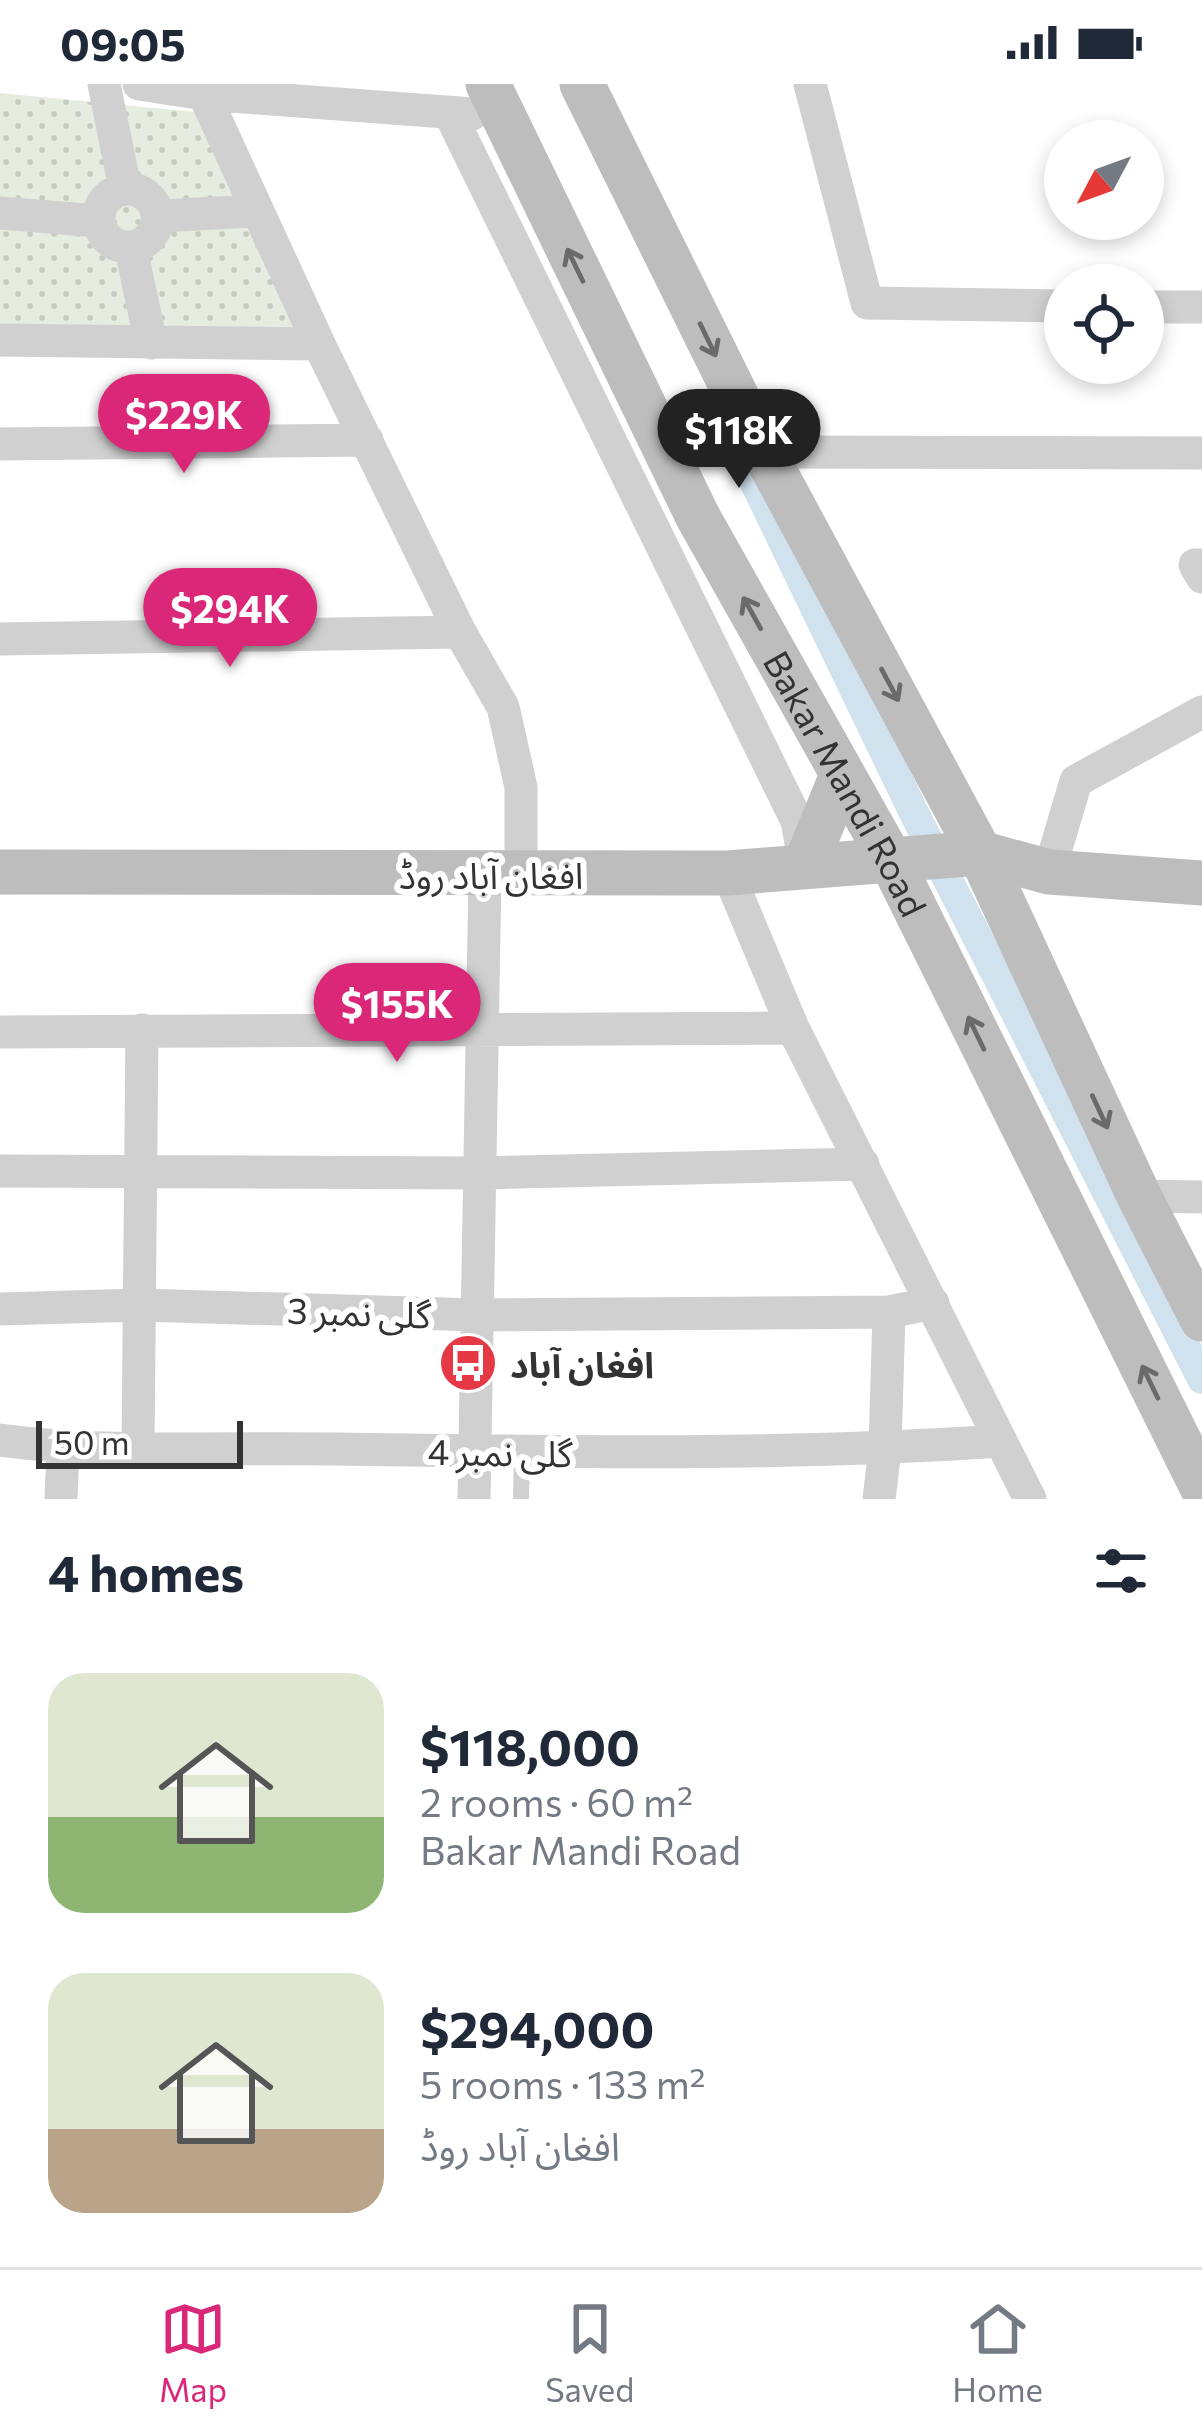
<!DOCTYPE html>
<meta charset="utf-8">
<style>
body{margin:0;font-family:Commissioner,"Noto Sans Arabic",sans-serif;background:#f6f6f7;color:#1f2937;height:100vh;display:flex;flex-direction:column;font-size:45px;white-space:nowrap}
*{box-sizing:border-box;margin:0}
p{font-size:39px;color:#747a83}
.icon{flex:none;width:66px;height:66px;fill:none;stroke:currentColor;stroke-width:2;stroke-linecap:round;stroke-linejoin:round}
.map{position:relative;height:1415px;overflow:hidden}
.side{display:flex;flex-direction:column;background:#fff;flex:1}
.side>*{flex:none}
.needle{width:78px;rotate:229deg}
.tools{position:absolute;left:1044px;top:36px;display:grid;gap:24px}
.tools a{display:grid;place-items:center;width:120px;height:120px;border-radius:50%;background:#fff;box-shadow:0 6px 18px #0003;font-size:60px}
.scale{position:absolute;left:36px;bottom:30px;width:207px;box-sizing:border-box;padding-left:12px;border:6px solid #333;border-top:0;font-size:33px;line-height:42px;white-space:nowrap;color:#333;-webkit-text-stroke:9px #fff;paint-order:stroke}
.price{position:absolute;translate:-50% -102px;padding:0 27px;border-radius:42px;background:#db2777;color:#fff;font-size:39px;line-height:78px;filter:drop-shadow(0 3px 6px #0008)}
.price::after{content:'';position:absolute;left:50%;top:72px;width:36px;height:27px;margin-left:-18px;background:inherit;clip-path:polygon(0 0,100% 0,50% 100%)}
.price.on{background:#222;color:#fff}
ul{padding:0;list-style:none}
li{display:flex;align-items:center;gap:36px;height:300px;padding:0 48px}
li span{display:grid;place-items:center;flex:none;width:336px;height:240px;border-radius:36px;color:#555}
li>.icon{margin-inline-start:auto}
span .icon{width:144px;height:144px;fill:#fffc;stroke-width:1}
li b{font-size:51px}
h2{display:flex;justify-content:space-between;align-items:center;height:144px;padding:0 48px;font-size:51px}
.status{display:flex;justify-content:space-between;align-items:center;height:84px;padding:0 60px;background:#fff;direction:ltr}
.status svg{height:33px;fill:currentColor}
.tabs{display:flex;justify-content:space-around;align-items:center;height:168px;border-top:3px solid #e0e1e3;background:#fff;font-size:33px;color:#747a83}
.tabs a{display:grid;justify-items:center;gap:6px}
.tabs .on{color:#db2777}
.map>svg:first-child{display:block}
</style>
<div class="status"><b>09:05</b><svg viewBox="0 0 49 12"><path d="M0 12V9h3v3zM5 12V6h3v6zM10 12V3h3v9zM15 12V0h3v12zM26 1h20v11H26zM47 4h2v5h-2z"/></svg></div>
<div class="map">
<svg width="1202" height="1415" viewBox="0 0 1202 1415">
<defs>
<pattern id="park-dots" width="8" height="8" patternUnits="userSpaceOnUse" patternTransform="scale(3)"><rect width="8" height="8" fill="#e6ecdf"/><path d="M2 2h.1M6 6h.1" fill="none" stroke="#c6cbc0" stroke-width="1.8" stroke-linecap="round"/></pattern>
</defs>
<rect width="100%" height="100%" fill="#fff"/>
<path fill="url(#park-dots)" d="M0 9 206 29 317 267 0 240Z"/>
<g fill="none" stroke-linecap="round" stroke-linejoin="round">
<path stroke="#cfe2ee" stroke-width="30" d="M740 368 913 727 1202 1295"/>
<path stroke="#d0d0d0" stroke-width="16" d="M521 1415 522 1369"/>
<path stroke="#d0d0d0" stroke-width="33" d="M104 0 125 104
M139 0 204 10 472 30
M810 0 867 219 1065 222
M204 10 319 260 460 548 503 623 521 703V790
M449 28 797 737 805 781
M99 134a29 29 0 1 1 58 0a29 29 0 1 1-58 0Z
M0 129 98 137
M158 132 255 127
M131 165 151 259
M1143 223H1202
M0 256 319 260
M0 360 367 356
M764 368 1202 369
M1202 481H1195L1202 493
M0 555 460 548
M1049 788 1076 697 1202 628
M728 789 793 944 1030 1415
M0 948 793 944
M0 1087 478 1089 863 1080
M1139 1112 1202 1113
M0 1225 141 1221 477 1231 889 1228 933 1219
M0 1356C108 1370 226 1363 336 1365 557 1368 779 1372 1000 1357
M138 1362 142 946
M61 1415 63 1364
M474 1415 485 791
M879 1415 885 1365 889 1228"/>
<g stroke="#bdbdbd" stroke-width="45">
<path id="s1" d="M488 0 698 433 892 778 1202 1403"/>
<path d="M582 0 764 368 980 769 1139 1112 1202 1235"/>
<path d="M805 782 842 691"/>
<path d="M0 788 728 789 980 769 1049 788 1202 799"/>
</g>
</g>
<defs><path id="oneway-shaft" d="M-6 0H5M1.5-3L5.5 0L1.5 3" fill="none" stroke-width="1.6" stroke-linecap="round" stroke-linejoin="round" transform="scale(3)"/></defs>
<g stroke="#6a6a6a">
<use href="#oneway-shaft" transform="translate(575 181) rotate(-116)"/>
<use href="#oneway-shaft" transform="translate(708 256) rotate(64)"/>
<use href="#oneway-shaft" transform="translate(752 529) rotate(-119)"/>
<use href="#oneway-shaft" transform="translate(890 601) rotate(62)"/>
<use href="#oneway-shaft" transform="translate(976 949) rotate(-116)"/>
<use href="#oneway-shaft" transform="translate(1100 1028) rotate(65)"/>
<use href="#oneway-shaft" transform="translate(1150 1298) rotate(-116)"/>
</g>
<defs>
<g id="bus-disc" transform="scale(3)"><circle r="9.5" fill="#e63946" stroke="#fff"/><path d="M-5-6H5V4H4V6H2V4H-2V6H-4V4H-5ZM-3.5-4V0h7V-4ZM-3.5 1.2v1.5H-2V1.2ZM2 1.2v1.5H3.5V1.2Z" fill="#fff"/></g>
</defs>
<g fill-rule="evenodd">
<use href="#bus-disc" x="468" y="1279"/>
</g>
<g text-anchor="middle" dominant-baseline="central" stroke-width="12" stroke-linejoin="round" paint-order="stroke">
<g font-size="36" fill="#333" stroke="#fff">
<text stroke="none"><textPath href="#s1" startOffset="786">Bakar Mandi Road</textPath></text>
<text x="491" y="790">افغان آباد روڈ</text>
<text transform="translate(359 1227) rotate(2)">گلی نمبر 3</text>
<text transform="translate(500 1367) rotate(1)">گلی نمبر 4</text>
</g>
<g font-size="36" font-weight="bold" fill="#333" stroke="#fff" text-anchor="start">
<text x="510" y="1279">افغان آباد</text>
</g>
</g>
</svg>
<div class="tools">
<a><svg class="needle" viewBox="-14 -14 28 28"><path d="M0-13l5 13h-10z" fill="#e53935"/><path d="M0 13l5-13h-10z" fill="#747a83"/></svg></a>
<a><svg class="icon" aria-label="locate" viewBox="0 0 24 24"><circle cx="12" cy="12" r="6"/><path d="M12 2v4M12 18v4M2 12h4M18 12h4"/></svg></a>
</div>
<div class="scale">50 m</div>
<b class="price" style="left:184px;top:392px">$229K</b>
<b class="price on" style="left:739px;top:407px">$118K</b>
<b class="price" style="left:230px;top:586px">$294K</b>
<b class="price" style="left:397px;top:981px">$155K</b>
</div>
<section class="side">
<h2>4 homes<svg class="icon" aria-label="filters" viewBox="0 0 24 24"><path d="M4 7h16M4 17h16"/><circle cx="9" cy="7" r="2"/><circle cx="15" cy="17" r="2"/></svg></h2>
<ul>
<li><span style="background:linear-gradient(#dfe7d0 60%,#8fb573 0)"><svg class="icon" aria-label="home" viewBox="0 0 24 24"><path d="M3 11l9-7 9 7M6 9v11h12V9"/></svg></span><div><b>$118,000</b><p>2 rooms · 60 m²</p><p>Bakar Mandi Road</p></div></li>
<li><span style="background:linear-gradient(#dfe7d0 65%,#b9a48a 0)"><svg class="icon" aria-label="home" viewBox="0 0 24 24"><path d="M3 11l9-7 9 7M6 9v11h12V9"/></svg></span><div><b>$294,000</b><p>5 rooms · 133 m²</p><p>افغان آباد روڈ</p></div></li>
</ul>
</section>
<nav class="tabs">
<a class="on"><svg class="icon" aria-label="map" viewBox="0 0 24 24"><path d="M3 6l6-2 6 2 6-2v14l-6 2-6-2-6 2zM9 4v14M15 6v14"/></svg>Map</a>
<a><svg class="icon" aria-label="saved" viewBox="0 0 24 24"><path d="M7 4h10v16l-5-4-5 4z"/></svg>Saved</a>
<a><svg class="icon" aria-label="home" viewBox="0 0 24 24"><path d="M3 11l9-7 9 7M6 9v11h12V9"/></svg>Home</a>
</nav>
